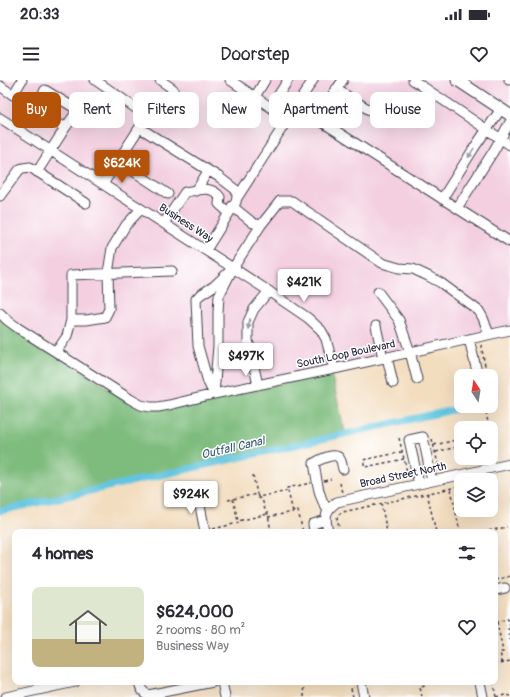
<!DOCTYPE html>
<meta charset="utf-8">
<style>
body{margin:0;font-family:Pangolin,sans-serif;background:#f2f2f3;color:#2b2b33;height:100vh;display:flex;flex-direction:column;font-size:15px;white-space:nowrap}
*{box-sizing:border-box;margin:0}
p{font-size:13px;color:#7c7c81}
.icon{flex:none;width:22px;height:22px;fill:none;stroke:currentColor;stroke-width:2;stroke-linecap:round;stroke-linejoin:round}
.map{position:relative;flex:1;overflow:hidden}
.drawer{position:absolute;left:12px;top:449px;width:486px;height:156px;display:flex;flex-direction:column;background:#fff;border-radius:8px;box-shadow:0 4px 16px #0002}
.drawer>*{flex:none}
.banner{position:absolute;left:12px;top:12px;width:486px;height:36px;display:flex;gap:8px}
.needle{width:26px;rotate:348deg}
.buttons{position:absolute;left:454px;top:289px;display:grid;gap:8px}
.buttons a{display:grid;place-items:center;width:44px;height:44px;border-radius:8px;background:#fff;box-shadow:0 4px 16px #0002;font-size:20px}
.price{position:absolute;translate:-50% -34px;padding:0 9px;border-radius:4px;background:#fff;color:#222;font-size:13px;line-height:26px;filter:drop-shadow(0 1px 2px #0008)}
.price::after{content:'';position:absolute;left:50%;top:24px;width:12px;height:9px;margin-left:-6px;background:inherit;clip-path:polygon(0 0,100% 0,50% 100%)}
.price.selected{background:#b45309;color:#fff}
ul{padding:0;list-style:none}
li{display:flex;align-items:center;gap:12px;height:100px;padding:0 20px}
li+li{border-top:1px solid #e1e1e2}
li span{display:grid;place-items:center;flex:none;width:112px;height:80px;border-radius:8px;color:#555}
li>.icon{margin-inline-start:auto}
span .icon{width:48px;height:48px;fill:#fffc;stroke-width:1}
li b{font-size:17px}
h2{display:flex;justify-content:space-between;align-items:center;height:48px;padding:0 20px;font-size:17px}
.chip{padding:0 14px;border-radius:8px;background:#fff;box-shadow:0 4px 16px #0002;font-size:14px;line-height:36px}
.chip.selected{background:#b45309;color:#fff}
.status{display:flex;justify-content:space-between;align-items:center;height:28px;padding:0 20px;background:#fff;direction:ltr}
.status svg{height:11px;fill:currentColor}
header{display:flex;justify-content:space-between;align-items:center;height:52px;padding:0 20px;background:#fff;font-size:18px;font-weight:600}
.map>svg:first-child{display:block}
</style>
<div class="status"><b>20:33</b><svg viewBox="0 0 49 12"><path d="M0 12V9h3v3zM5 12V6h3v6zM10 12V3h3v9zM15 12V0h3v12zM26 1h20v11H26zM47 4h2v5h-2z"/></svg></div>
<header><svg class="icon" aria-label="menu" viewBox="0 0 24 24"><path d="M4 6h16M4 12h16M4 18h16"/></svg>Doorstep<svg class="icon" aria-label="heart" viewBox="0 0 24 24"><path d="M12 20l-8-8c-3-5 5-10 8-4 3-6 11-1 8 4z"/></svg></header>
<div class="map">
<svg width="510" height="617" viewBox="0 0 510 617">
<rect width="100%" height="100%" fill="#fff"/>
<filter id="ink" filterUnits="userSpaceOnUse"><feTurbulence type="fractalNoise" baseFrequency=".025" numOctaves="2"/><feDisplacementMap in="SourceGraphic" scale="8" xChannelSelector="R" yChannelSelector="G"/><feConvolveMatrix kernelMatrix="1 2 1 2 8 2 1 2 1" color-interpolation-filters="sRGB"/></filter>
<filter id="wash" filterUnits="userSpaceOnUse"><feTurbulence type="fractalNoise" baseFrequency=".012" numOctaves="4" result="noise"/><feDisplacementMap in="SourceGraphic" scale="16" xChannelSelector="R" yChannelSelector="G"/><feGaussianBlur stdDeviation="0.9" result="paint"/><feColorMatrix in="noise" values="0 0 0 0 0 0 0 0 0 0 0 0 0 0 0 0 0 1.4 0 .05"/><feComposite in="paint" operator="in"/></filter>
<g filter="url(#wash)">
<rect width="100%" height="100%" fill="#f3ddbf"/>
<path fill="#f3cfdf" d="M0 0H510V250L150 327 0 233Z"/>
<path fill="#7ebc7d" stroke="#506f5c" d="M0 238 140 328 215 318 331 293 345 352 0 428Z"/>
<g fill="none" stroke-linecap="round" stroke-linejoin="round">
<path stroke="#62c5e0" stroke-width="7" d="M0 431 470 326"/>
</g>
</g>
<g filter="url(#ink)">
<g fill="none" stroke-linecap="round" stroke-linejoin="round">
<g stroke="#413e4f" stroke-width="11">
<path id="minor" d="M95 0 147 36
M230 0 288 39
M413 0 510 65
M509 0H510
M0 6 13 15 22 0
M336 9 379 36
M255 17 265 0
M297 26 510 162
M271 27 288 0
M0 38 264 208 308 238 321 250 326 259 334 289
M316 38 343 0
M140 48 219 97 236 110 237 116 236 122 206 170
M118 81 168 114
M37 92 65 48 78 30 45 10 34 27 65 48
M103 104 147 36 163 26 173 9 160 0
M196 111 208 91
M0 116 20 89 23 88 30 87 86 123
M237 118 313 0
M442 119 474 68 501 29
M232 126 253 143 261 145 233 188
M457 128 493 72 510 42
M164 143 185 112C198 110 212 105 220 117L219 124 228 132
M261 145 280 121H292L382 183 399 188 413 189 428 196 441 203 479 231 483 238 489 254
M233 188 219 216 218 232V266L214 314 208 302 198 266 196 219 200 215 214 206Z
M378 212 399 240 410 272 417 299
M0 233 7 240 18 248 130 319 141 325 150 327H158L169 325 214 314 334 289 510 250
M71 240V195L172 191
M376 246 383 278
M469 259 478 296
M56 272 67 256 71 240H86L105 237 109 229 108 193 112 168 126 145 141 129
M387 277 393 303
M258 305 248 260V242L254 229 269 211
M419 404 409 360 423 357 432 401
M198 415 205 452
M328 430C318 418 317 399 314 383 319 380 336 371 340 379 342 382 342 386 343 389
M314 452 313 444 326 440
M328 452C325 437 324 431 337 422L510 384
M495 510 505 508
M139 602C140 608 142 612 148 615L213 602
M222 602 225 617
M361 602 364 617
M480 602 483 617
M6 617 75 602"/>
</g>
<g stroke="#413e4f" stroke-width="13">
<path id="major" d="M457 0 510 35"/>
</g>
<path stroke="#413e4f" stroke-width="1.5" stroke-dasharray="3 3" stroke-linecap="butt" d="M481 265 487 296
M485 326 489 348
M491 357 493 369 491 373
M399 358 408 396
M432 359 439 388
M434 365 461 359
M402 372 363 380 365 387 404 379
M436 372 461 366
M485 382 488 378
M253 395 257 414
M489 400 496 399
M324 401 331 399
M340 403 342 413
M451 409 460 452
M288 411 293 432
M427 413 436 452
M258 417 263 422 265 430 268 434 271 452
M233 419 238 441
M228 420 257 414 258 417 288 411 287 408 311 403
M381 423 387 452
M268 437 298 431 303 452
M213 449 238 443V441L268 434
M340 452 337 438 338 435 343 432 461 406
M483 452 507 447
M495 500 510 496
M495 542 508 539 510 547
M497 542 503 572H500L502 582
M510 549H508L510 560
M495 584 510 581
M493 602 496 617
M304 617 305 602
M353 617 351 608 354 607
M422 617 420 607 425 606 424 602
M496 617 505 615 510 616"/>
<use href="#minor" stroke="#fff" stroke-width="9"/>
<use href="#major" stroke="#fff" stroke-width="11"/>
</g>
<defs><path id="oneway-solid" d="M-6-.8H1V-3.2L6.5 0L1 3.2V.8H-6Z"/></defs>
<g fill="#9c9ca7">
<use href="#oneway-solid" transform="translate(471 73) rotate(121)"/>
<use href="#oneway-solid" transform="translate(249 244) rotate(101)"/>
</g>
</g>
<g text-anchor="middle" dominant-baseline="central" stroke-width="3" stroke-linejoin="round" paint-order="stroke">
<g font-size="11" fill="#22223b" stroke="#fff">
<text transform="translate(186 143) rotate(33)">Business Way</text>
<text transform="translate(346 274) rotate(-12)">South Loop Boulevard</text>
<text transform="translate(403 395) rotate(-12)">Broad Street North</text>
</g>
<g font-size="12" font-style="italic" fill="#385b75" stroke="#fff">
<text transform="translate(233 368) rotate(-13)">Outfall Canal</text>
</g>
</g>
</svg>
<div class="buttons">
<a><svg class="needle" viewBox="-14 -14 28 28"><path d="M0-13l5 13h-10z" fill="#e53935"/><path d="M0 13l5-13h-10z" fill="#7c7c81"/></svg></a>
<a><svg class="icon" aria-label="locate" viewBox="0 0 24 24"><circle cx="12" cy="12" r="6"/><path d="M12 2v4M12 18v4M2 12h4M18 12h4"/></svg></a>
<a><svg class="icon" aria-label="layers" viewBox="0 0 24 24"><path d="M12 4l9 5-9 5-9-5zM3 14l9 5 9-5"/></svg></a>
</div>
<b class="price selected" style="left:122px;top:104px">$624K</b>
<b class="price" style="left:304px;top:223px">$421K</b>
<b class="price" style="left:246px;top:297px">$497K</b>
<b class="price" style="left:191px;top:435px">$924K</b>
<div class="banner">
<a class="chip selected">Buy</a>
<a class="chip">Rent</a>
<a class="chip">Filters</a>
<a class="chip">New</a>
<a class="chip">Apartment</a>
<a class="chip">House</a>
</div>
<section class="drawer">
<h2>4 homes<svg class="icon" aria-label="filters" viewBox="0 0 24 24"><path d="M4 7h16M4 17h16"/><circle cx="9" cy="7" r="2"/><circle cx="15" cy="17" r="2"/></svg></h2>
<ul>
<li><span style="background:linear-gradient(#dfe7d0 65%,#c2b280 0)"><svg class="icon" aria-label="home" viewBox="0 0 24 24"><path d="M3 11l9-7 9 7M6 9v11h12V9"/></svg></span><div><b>$624,000</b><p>2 rooms · 80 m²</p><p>Business Way</p></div><svg class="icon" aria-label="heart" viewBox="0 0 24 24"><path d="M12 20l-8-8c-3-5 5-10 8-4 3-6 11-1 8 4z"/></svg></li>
</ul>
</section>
</div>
